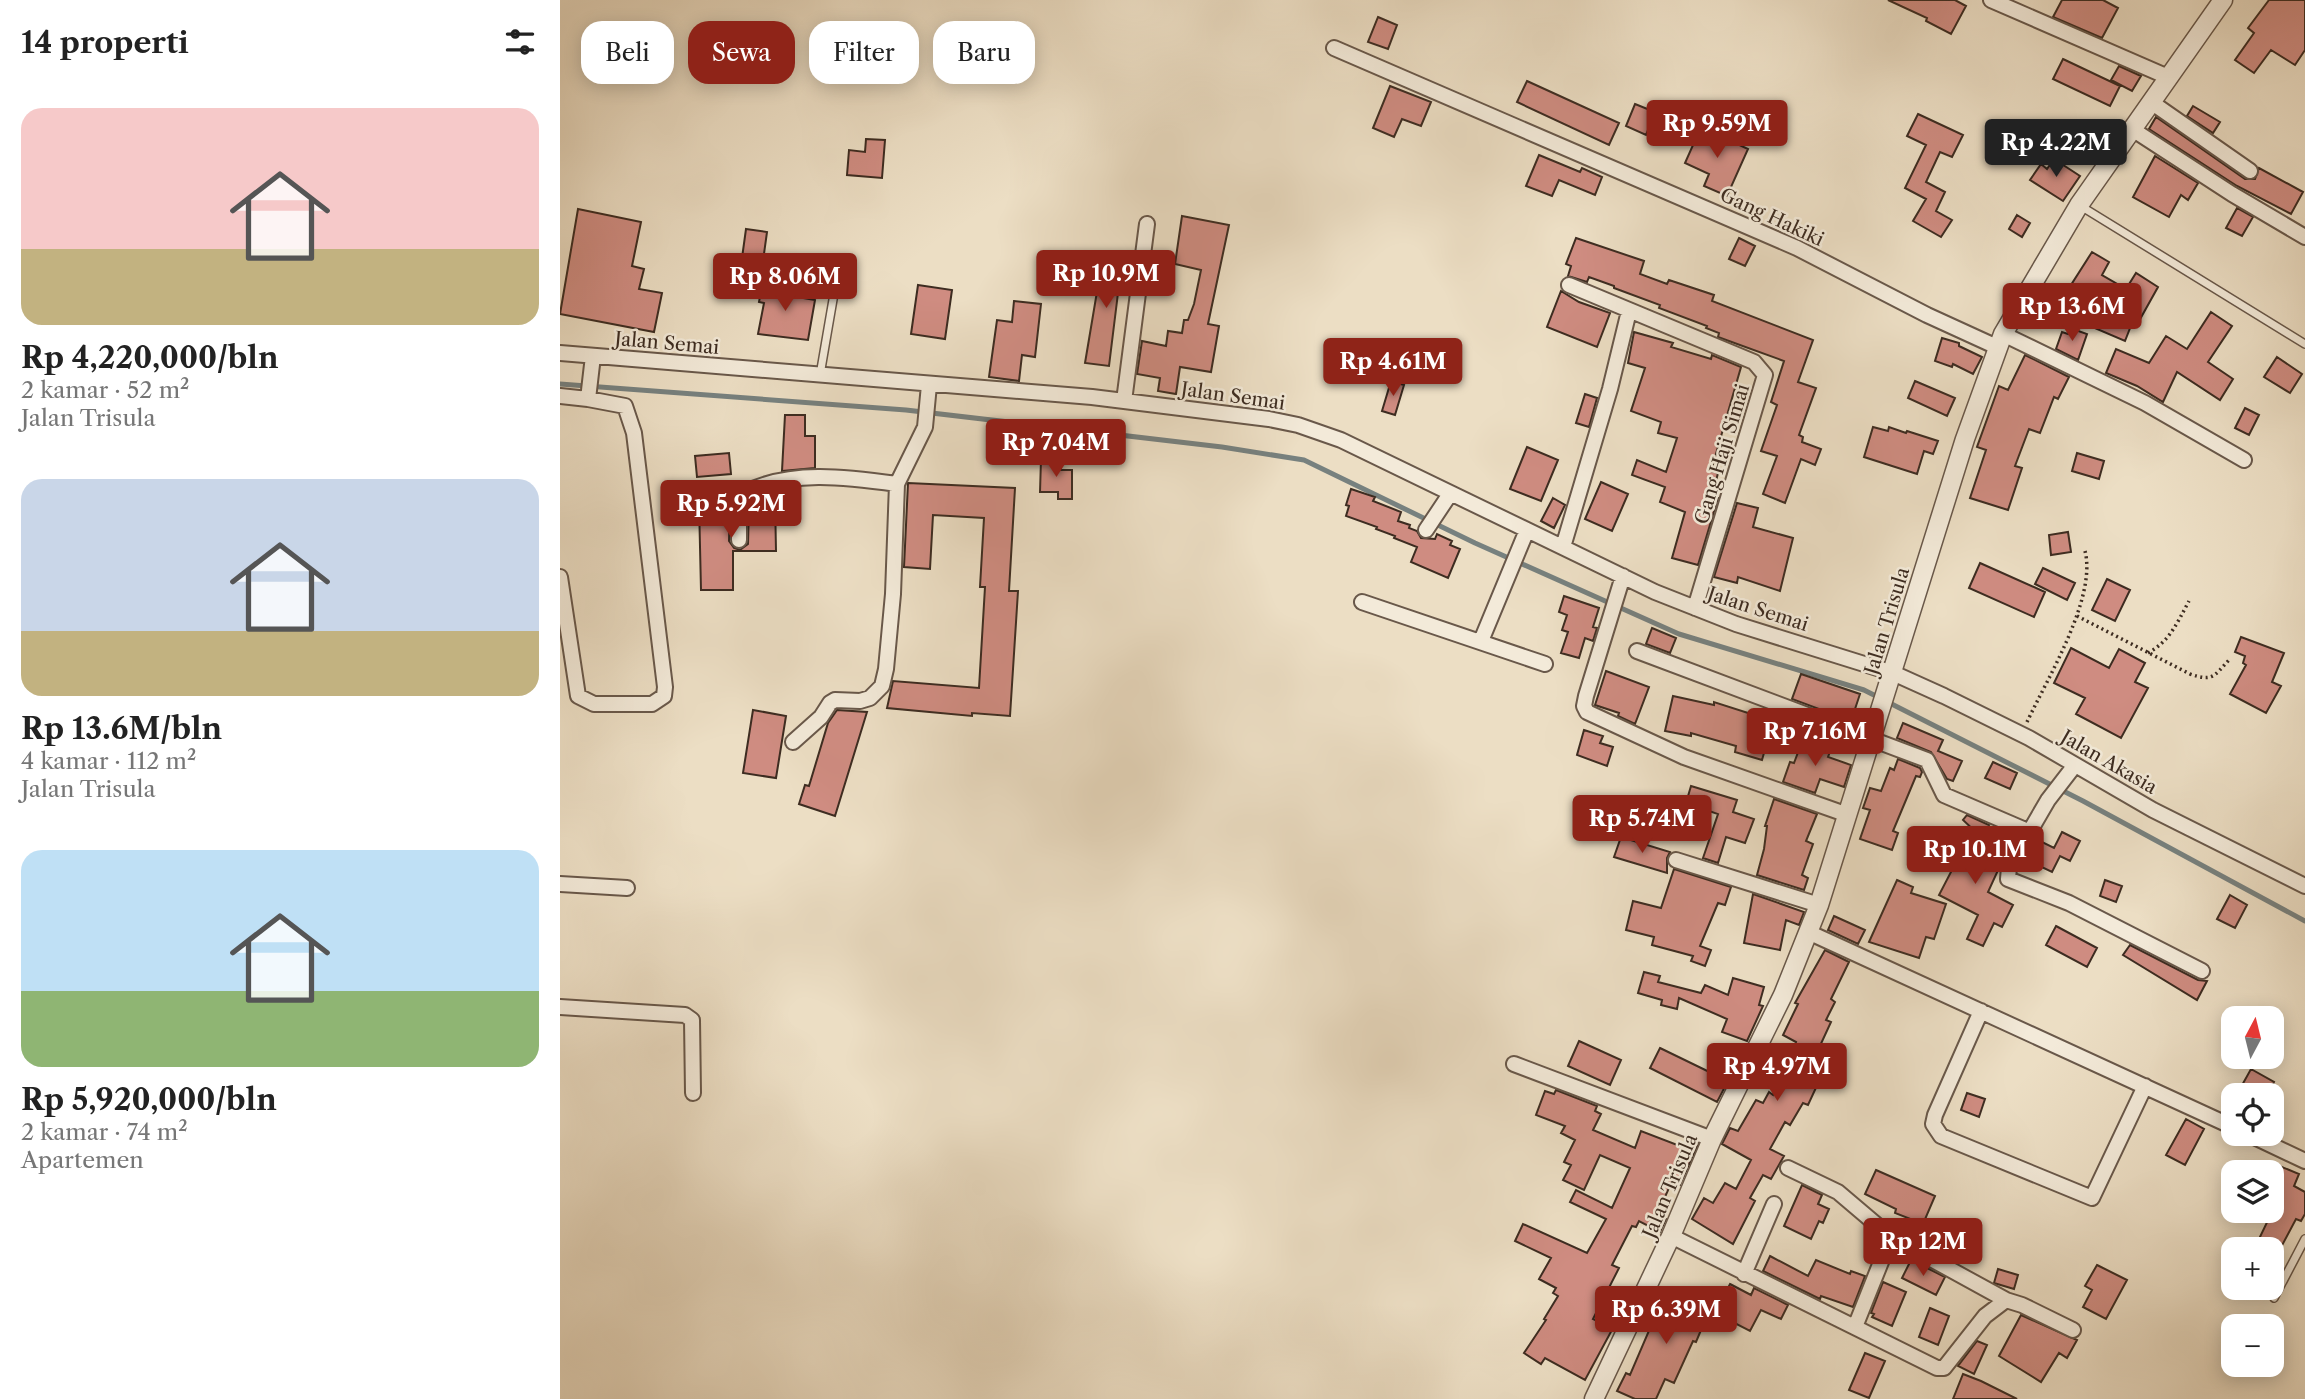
<!DOCTYPE html>
<html lang="id">
<meta charset="utf-8">
<style>
body{margin:0;font-family:"Libre Caslon Text",serif;background:#f6f6f6;color:#222;height:100vh;display:flex;flex-direction:column;font-size:26px;white-space:nowrap}
*{box-sizing:border-box;margin:0}
p{font-size:23px;color:#767676}
.icon{flex:none;width:38px;height:38px;fill:none;stroke:currentColor;stroke-width:2;stroke-linecap:round;stroke-linejoin:round}
.map{position:relative;flex:1;overflow:hidden}
.drawer{display:flex;flex-direction:column;background:#fff;width:560px}
.drawer>*{flex:none}
.hud{position:absolute;left:21px;top:21px;width:665px;height:63px;display:flex;gap:14px}
.needle{width:46px;rotate:7deg}
.tools{position:absolute;left:1661px;top:1006px;display:grid;gap:14px}
.tools a{display:grid;place-items:center;width:63px;height:63px;border-radius:14px;background:#fff;box-shadow:0 4px 18px #0003;font-size:35px}
.price{position:absolute;translate:-50% -60px;padding:0 16px;border-radius:7px;background:#8f2418;color:#fff;font-size:23px;line-height:46px;filter:drop-shadow(0 2px 4px #0008)}
.price::after{content:'';position:absolute;left:50%;top:42px;width:21px;height:16px;margin-left:-10px;background:inherit;clip-path:polygon(0 0,100% 0,50% 100%)}
.price.active{background:#222;color:#fff}
ul{padding:0;list-style:none}
li{display:grid;align-content:center;gap:14px;height:371px;padding:0 21px}
li span{display:grid;place-items:center;height:217px;border-radius:21px;color:#555}
li>.icon{margin-inline-start:auto}
span .icon{width:126px;height:126px;fill:#fffc;stroke-width:1}
li b{font-size:30px}
h2{display:flex;justify-content:space-between;align-items:center;height:84px;padding:0 21px;font-size:30px}
.chip{padding:0 24px;border-radius:21px;background:#fff;box-shadow:0 4px 18px #0003;font-size:24px;line-height:63px}
.chip.active{background:#8f2418;color:#fff}
main{display:flex;flex:1;min-height:0}
.map>svg:first-child{display:block}
</style>
<main>
<section class="drawer">
<h2>14 properti<svg class="icon" aria-label="filters" viewBox="0 0 24 24"><path d="M4 7h16M4 17h16"/><circle cx="9" cy="7" r="2"/><circle cx="15" cy="17" r="2"/></svg></h2>
<ul>
<li><span style="background:linear-gradient(#f6c9c9 65%,#c2b280 0)"><svg class="icon" aria-label="home" viewBox="0 0 24 24"><path d="M3 11l9-7 9 7M6 9v11h12V9"/></svg></span><div><b>Rp 4,220,000/bln</b><p>2 kamar · 52 m²</p><p>Jalan Trisula</p></div></li>
<li><span style="background:linear-gradient(#c9d6e8 70%,#c2b280 0)"><svg class="icon" aria-label="home" viewBox="0 0 24 24"><path d="M3 11l9-7 9 7M6 9v11h12V9"/></svg></span><div><b>Rp 13.6M/bln</b><p>4 kamar · 112 m²</p><p>Jalan Trisula</p></div></li>
<li><span style="background:linear-gradient(#bfe0f5 65%,#8fb573 0)"><svg class="icon" aria-label="home" viewBox="0 0 24 24"><path d="M3 11l9-7 9 7M6 9v11h12V9"/></svg></span><div><b>Rp 5,920,000/bln</b><p>2 kamar · 74 m²</p><p>Apartemen</p></div></li>
</ul>
</section>
<div class="map">
<svg width="1745" height="1399" viewBox="0 0 1745 1399">
<rect width="100%" height="100%" fill="#ecdec4"/>
<filter id="stains"><feTurbulence type="fractalNoise" baseFrequency=".00286" numOctaves="4"/><feColorMatrix values="0 0 0 0 .2 0 0 0 0 .09 0 0 0 0 .02 0 0 0 .5 -.17"/></filter>
<radialGradient id="worn" r=".72"><stop offset=".6" stop-color="#630" stop-opacity="0"/><stop offset="1" stop-color="#630" stop-opacity=".3"/></radialGradient>
<g fill="none" stroke-linecap="round" stroke-linejoin="round">
<path stroke="#77817f" stroke-width="5" d="M0 384 346 410 662 447 744 460 915 543 1119 634 1304 690 1523 801 1745 921"/>
</g>
<path fill="#cf8c81" stroke="#3d2c21" stroke-width="2" d="M1328 0H1395L1406 6 1391 34 1366 21 1367 18Z
M1502 0H1543L1558 8 1542 38 1493 17Z
M1709 0H1745V50L1735 65 1711 50 1694 73 1675 60 1694 33 1688 28Z
M818 17 837 25 828 49 808 42Z
M1503 59 1560 86 1550 106 1493 79Z
M1559 66 1581 76 1572 91 1551 80Z
M967 81 1059 123 1049 145 957 102Z
M830 86 871 102 861 126 842 119 834 137 813 128Z
M1075 104 1095 112 1086 135 1066 126Z
M1633 106 1660 122 1653 133 1627 116Z
M1358 114 1403 135 1392 157 1380 152 1366 182 1385 192 1376 211 1392 220 1381 237 1353 221 1366 199 1345 188 1366 145 1347 136Z
M1596 117 1685 179H1695L1699 168 1743 192 1731 214 1677 186 1589 129Z
M1141 127 1188 149 1167 196 1144 186 1149 174 1125 163Z
M306 139 325 140 322 178 287 175 289 150 305 152Z
M979 155 1020 172 1022 168 1042 177 1035 195 999 180 992 196 966 186Z
M1595 156 1638 183 1628 200 1621 195 1609 217 1573 197Z
M1494 159 1520 176 1503 201 1470 180 1481 164 1487 169Z
M1677 208 1693 217 1682 236 1666 228Z
M18 209 81 222 72 266 84 269 79 289 102 293 94 332 0 314Z
M1457 215 1470 223 1462 237 1449 229Z
M622 216 669 225 648 324 659 326 651 372 620 367 616 394 598 391 600 378 577 374 582 341 606 346 608 331 622 333 624 320H628L634 304 641 270 615 264Z
M186 229 207 232 203 261 182 258Z
M1016 238 1084 261 1080 274 1107 284 1109 280 1154 295 1152 301 1253 340 1238 382 1256 388 1239 435 1243 437 1242 442 1261 449 1255 465 1241 459 1225 503 1203 494 1217 456 1201 451 1217 405 1211 402 1224 361 1158 337 1159 333 1146 328 1147 326 1099 308 1100 305 1054 288V286L1029 277 1027 282 1008 276 1011 266 1006 264Z
M1179 238 1195 246 1185 266 1169 259Z
M1532 252 1549 262 1542 275 1566 289 1576 273 1598 287 1579 321 1574 318 1565 341 1523 323 1534 298 1511 285Z
M543 256 569 261 563 294 558 293 549 366 525 363Z
M203 281 227 285 225 295 255 300 248 340 198 334 204 303 199 302Z
M358 285 392 290 385 339 351 334Z
M1001 291 1019 302 1050 313 1037 347 987 327Z
M454 301 481 304 475 357 462 355 459 381 429 377 437 320 452 322Z
M1651 312 1672 326 1648 362 1673 379 1660 400 1617 372 1603 402 1577 386 1546 373 1556 349 1589 363 1606 336 1627 349Z
M1510 328 1527 334 1518 360 1496 349 1502 332 1508 334Z
M1074 332 1113 343 1111 347 1151 359 1152 355 1181 367 1151 471 1158 473 1152 497 1158 498 1138 565 1112 558 1125 512 1100 502 1105 487 1072 475 1077 460 1106 472 1117 438 1098 433 1101 422 1071 411 1085 368 1068 363Z
M1382 338 1399 343V346L1422 357 1413 374 1393 364 1392 367 1375 361Z
M1465 355 1509 377 1498 399 1494 397 1480 433 1469 429 1455 466 1462 468 1448 510 1410 498 1426 450 1417 447 1439 386 1448 390Z
M1717 357 1742 374 1730 393 1704 377Z
M831 381 844 385 835 415 822 411Z
M1355 381 1395 398 1387 416 1348 398Z
M1025 394 1037 398 1029 427 1016 423Z
M1685 408 1699 415 1689 435 1675 428Z
M225 415H245V436H255V468L222 471Z
M1313 427 1328 431 1329 427 1346 433 1347 431 1378 441 1373 454 1364 451 1357 474 1304 457Z
M967 447 998 460 981 501 950 489Z
M169 453 171 474 137 477 135 456Z
M1517 453 1544 461 1539 479 1512 471Z
M481 459 501 460V470H512V499H498V492H480Z
M1041 482 1068 494 1052 531 1025 519Z
M348 483 455 488 449 591H458L450 716 412 713V716L327 708 333 681 419 688 425 587H420L424 518 373 515 370 569 344 567Z
M791 489 815 497 813 501 841 512 838 521 850 525 849 528 857 531 861 538 875 539 877 534 892 541 890 545 900 549 888 578 851 562 857 547 834 538 835 536 816 529 817 527 786 516 789 506 786 505Z
M993 498 1005 505 994 528 981 521Z
M195 499H215L216 551H173V590H141L139 503 170 502 169 541 174 548 180 550 188 544 189 505 190 501Z
M1177 503 1198 508 1193 527 1233 538 1220 591 1178 577 1177 583 1154 577Z
M1508 532 1511 552 1491 555 1489 535Z
M1420 563 1485 592 1474 617 1409 588Z
M1483 568 1515 583 1507 600 1475 584Z
M1547 579 1570 590 1555 621 1532 610Z
M1004 596 1039 608 1033 627 1037 628 1033 641 1025 638 1019 658 1001 653 1008 632 1002 630 1007 615 999 612Z
M1092 628 1116 638 1110 653 1086 644Z
M1681 637 1724 653 1712 682 1721 686 1706 713 1670 694 1686 665 1683 663 1685 656 1675 652Z
M1511 648 1549 668 1559 649 1585 663 1575 682 1588 688 1561 738 1516 714 1525 698 1494 683Z
M1046 671 1089 687 1075 724 1058 716 1059 713 1035 705Z
M1241 674 1300 694 1291 721 1232 699Z
M1113 696 1154 705V702L1213 721 1202 760 1175 752 1176 746 1131 733V736L1105 731Z
M193 710 226 716 216 778 183 773Z
M277 710 307 712 275 816 239 804 245 785 249 786 268 723Z
M1226 717 1259 730 1255 739 1223 728Z
M1343 723 1383 740 1378 751 1402 761 1393 781 1387 779 1371 752 1337 738Z
M1024 730 1043 736 1040 743 1053 747 1047 766 1017 755Z
M1243 739 1271 749 1268 757 1291 765 1284 787 1260 779 1255 793 1223 782 1230 762 1234 763Z
M1338 759 1360 768 1362 772 1360 777 1356 776 1333 831 1338 833 1332 850 1300 839 1310 810 1303 808 1310 788 1321 791 1330 768 1334 770Z
M1433 762 1457 773 1450 789 1425 778Z
M1131 786 1177 800 1173 812 1194 819 1185 843 1166 837 1158 863 1143 858 1158 814 1126 803Z
M1214 799 1257 814 1246 841 1253 844 1242 875 1248 878 1244 890 1197 875 1204 849 1207 826H1205Z
M1055 803 1079 809 1073 831 1049 825Z
M1407 815 1429 825 1419 835 1403 820Z
M1502 832 1520 841 1510 861 1500 856 1492 872 1465 859 1476 839 1494 848Z
M1061 837 1110 852 1107 858V873L1054 857Z
M1414 839 1445 855 1428 892 1453 905 1442 927 1434 923 1423 946 1407 939 1418 915 1379 895 1392 870 1371 861 1378 845 1404 856Z
M1114 869 1171 887 1165 905 1158 903 1140 946 1151 950 1145 966 1131 961 1133 956 1092 945 1094 937 1066 930 1073 901 1101 908Z
M1337 880 1353 887 1351 893 1386 904 1374 939 1366 937 1359 958 1309 942Z
M1545 880 1562 886 1556 902 1540 896Z
M1193 894 1244 912 1239 925 1226 920 1220 950 1184 943Z
M1670 895 1687 905 1675 928 1657 919Z
M1274 916 1305 930 1298 944 1268 930Z
M1496 926 1537 948 1527 967 1486 945Z
M1570 945 1638 980 1647 981 1637 1000 1563 955Z
M1265 950 1289 962 1271 999 1275 1002 1266 1020 1271 1022 1247 1074 1260 1079 1248 1105 1243 1103 1230 1125 1225 1122 1210 1149 1224 1156 1211 1179 1203 1175 1190 1198 1195 1201 1173 1244 1132 1219 1144 1198 1153 1203 1165 1183 1176 1189 1191 1160 1162 1144 1170 1128 1178 1131 1196 1100 1203 1103 1209 1092 1213 1095 1236 1042 1223 1035 1238 1004 1235 1003Z
M1084 972 1100 976 1098 982 1141 993 1145 985 1168 995 1173 978 1204 987 1199 1005 1203 1006 1187 1041 1162 1032 1167 1019 1119 998 1117 1009 1101 1005 1102 1000 1078 993Z
M1019 1041 1061 1060 1050 1085 1008 1066Z
M1100 1048 1168 1081 1157 1102 1090 1068Z
M1691 1069 1714 1082 1707 1096H1676Z
M996 1090 1037 1106 1035 1111 1041 1114 1033 1130 1075 1148 1081 1131 1125 1148 1129 1141 1138 1144 1120 1185 1112 1181 1097 1215 1106 1219 1100 1232 1079 1221 1076 1227 1072 1226 1052 1265 1059 1268 1033 1319 1053 1328 1025 1380 985 1358 981 1364 964 1353 986 1320 984 1319 998 1296 993 1293 996 1288 979 1279 991 1258 955 1241 963 1224 1027 1253 1046 1219 1010 1202 1016 1190 1052 1208 1070 1168 1040 1155 1024 1190 1003 1180 1011 1165 1004 1162 1015 1140 1001 1133 1005 1126 976 1115 985 1091 994 1094Z
M1407 1093 1425 1099 1419 1117 1401 1110Z
M1626 1119 1644 1129 1625 1165 1606 1155Z
M1712 1163 1739 1174 1734 1186 1745 1192V1214L1741 1221 1736 1219 1719 1251 1698 1241 1712 1212Z
M1316 1170 1375 1196 1363 1224 1335 1213 1336 1209 1305 1194Z
M1242 1185 1262 1195 1258 1204 1269 1209 1263 1223 1259 1221 1251 1239 1224 1226Z
M1210 1256 1248 1276 1256 1260 1290 1274 1291 1271 1305 1276 1293 1307 1261 1296 1260 1299 1203 1271Z
M1351 1260 1385 1277 1376 1295 1342 1278Z
M1537 1265 1567 1280 1546 1319 1523 1307 1532 1290 1525 1286Z
M1438 1269 1458 1275 1454 1289 1434 1283Z
M1323 1282 1346 1292 1332 1326 1312 1317 1314 1314 1311 1313Z
M1170 1284 1191 1295 1194 1288 1228 1305 1221 1319 1201 1310 1190 1331 1155 1313Z
M1114 1289 1152 1304 1136 1342 1133 1341 1114 1383 1105 1379 1096 1399H1075L1057 1391 1066 1373 1070 1375 1100 1305 1106 1307Z
M1370 1308 1389 1316 1378 1345 1359 1337Z
M1461 1315 1517 1340 1507 1358 1499 1353 1481 1382 1439 1356Z
M1417 1341 1427 1345 1414 1374 1398 1366Z
M1305 1353 1325 1361 1309 1398 1289 1390Z
M1403 1374 1421 1381 1457 1399H1393Z"/>
<g fill="none" stroke-linecap="round" stroke-linejoin="round">
<g stroke="#69584a" stroke-width="10">
<path id="service" d="M1519 205 1745 344
M247 276 274 281 275 288 260 375
M1714 1298 1745 1239"/>
</g>
<g stroke="#69584a" stroke-width="18">
<path id="minor" d="M1431 0 1608 77
M774 48 1237 248 1367 315 1437 347
M1591 102 1690 171
M1572 129 1672 194 1745 237
M1009 285 1194 362 1205 375 1135 608
M1443 334 1585 403 1684 460
M0 353 532 397 709 419 738 425 781 440 1095 592 1176 624 1333 673 1384 696 1469 738 1593 810 1745 886
M0 396 28 399
M564 401 587 224
M866 530 890 494
M179 540V504L182 494C229 469 287 477 337 484
M1003 547 1050 389 1069 311
M1063 576 1026 696 1024 706 1027 712 1124 757 1288 815
M0 577 18 696 34 704H92L104 696 105 687 74 433 65 406 28 399 33 356
M802 602 985 664
M921 641 967 530
M1077 651 1367 760 1384 795 1470 832
M233 742 261 717 270 703 275 700 300 701 310 698 322 686 326 669 333 594 337 484 365 427 369 385
M1515 765 1488 800 1449 867 1448 879 1509 903 1642 971
M1116 860 1259 905
M0 884 67 888
M1248 932 1673 1127
M0 1007 125 1015 132 1020 133 1093
M1421 1011 1375 1115 1373 1124 1381 1136 1532 1198 1585 1086
M954 1064 1152 1139
M1688 1134 1745 1161
M1228 1168 1278 1192 1331 1237 1295 1327
M1111 1236 1377 1368H1384L1425 1316 1446 1300 1462 1305 1513 1330
M1331 1237 1446 1300
M1184 1274 1214 1204"/>
</g>
<g stroke="#69584a" stroke-width="21">
<path id="tertiary" d="M1034 1399 1111 1236 1152 1139 1223 995 1259 905 1405 439 1443 334 1519 205 1663 0"/>
</g>
<path stroke="#3d2c21" stroke-width="3.5" stroke-dasharray="2 3.5" stroke-linecap="butt" d="M1517 616 1630 674C1653 682 1654 676 1669 660
M1588 653C1610 641 1617 623 1629 601
M1467 722C1487 679 1537 598 1525 551"/>
<use href="#service" stroke="#f3ead9" stroke-width="7"/>
<use href="#minor" stroke="#f3ead9" stroke-width="14"/>
<use href="#tertiary" stroke="#f3ead9" stroke-width="18"/>
</g>
<g text-anchor="middle" dominant-baseline="central" stroke-width="5" stroke-linejoin="round" paint-order="stroke">
<g font-size="19" fill="#3d2c21" stroke="#f3ead9">
<text transform="translate(1212 217) rotate(25)">Gang Hakiki</text>
<text transform="translate(107 343) rotate(5)">Jalan Semai</text>
<text transform="translate(673 396) rotate(8)">Jalan Semai</text>
<text transform="translate(1162 454) rotate(-73)">Gang Haji Simai</text>
<text transform="translate(1198 609) rotate(18)">Jalan Semai</text>
<text transform="translate(1327 621) rotate(-73)">Jalan Trisula</text>
<text transform="translate(1549 762) rotate(30)">Jalan Akasia</text>
<text transform="translate(1110 1186) rotate(-67)">Jalan Trisula</text>
</g>
</g>
<rect width="100%" height="100%" filter="url(#stains)"/>
<rect width="100%" height="100%" fill="url(#worn)"/>
</svg>
<div class="tools">
<a><svg class="needle" viewBox="-14 -14 28 28"><path d="M0-13l5 13h-10z" fill="#e53935"/><path d="M0 13l5-13h-10z" fill="#767676"/></svg></a>
<a><svg class="icon" aria-label="locate" viewBox="0 0 24 24"><circle cx="12" cy="12" r="6"/><path d="M12 2v4M12 18v4M2 12h4M18 12h4"/></svg></a>
<a><svg class="icon" aria-label="layers" viewBox="0 0 24 24"><path d="M12 4l9 5-9 5-9-5zM3 14l9 5 9-5"/></svg></a>
<a>+</a>
<a>−</a>
</div>
<b class="price" style="left:1157px;top:160px">Rp 9.59M</b>
<b class="price active" style="left:1496px;top:179px">Rp 4.22M</b>
<b class="price" style="left:546px;top:310px">Rp 10.9M</b>
<b class="price" style="left:225px;top:313px">Rp 8.06M</b>
<b class="price" style="left:1512px;top:343px">Rp 13.6M</b>
<b class="price" style="left:833px;top:398px">Rp 4.61M</b>
<b class="price" style="left:496px;top:479px">Rp 7.04M</b>
<b class="price" style="left:171px;top:540px">Rp 5.92M</b>
<b class="price" style="left:1255px;top:768px">Rp 7.16M</b>
<b class="price" style="left:1082px;top:855px">Rp 5.74M</b>
<b class="price" style="left:1415px;top:886px">Rp 10.1M</b>
<b class="price" style="left:1217px;top:1103px">Rp 4.97M</b>
<b class="price" style="left:1363px;top:1278px">Rp 12M</b>
<b class="price" style="left:1106px;top:1346px">Rp 6.39M</b>
<div class="hud">
<a class="chip">Beli</a>
<a class="chip active">Sewa</a>
<a class="chip">Filter</a>
<a class="chip">Baru</a>
</div>
</div>
</main>
